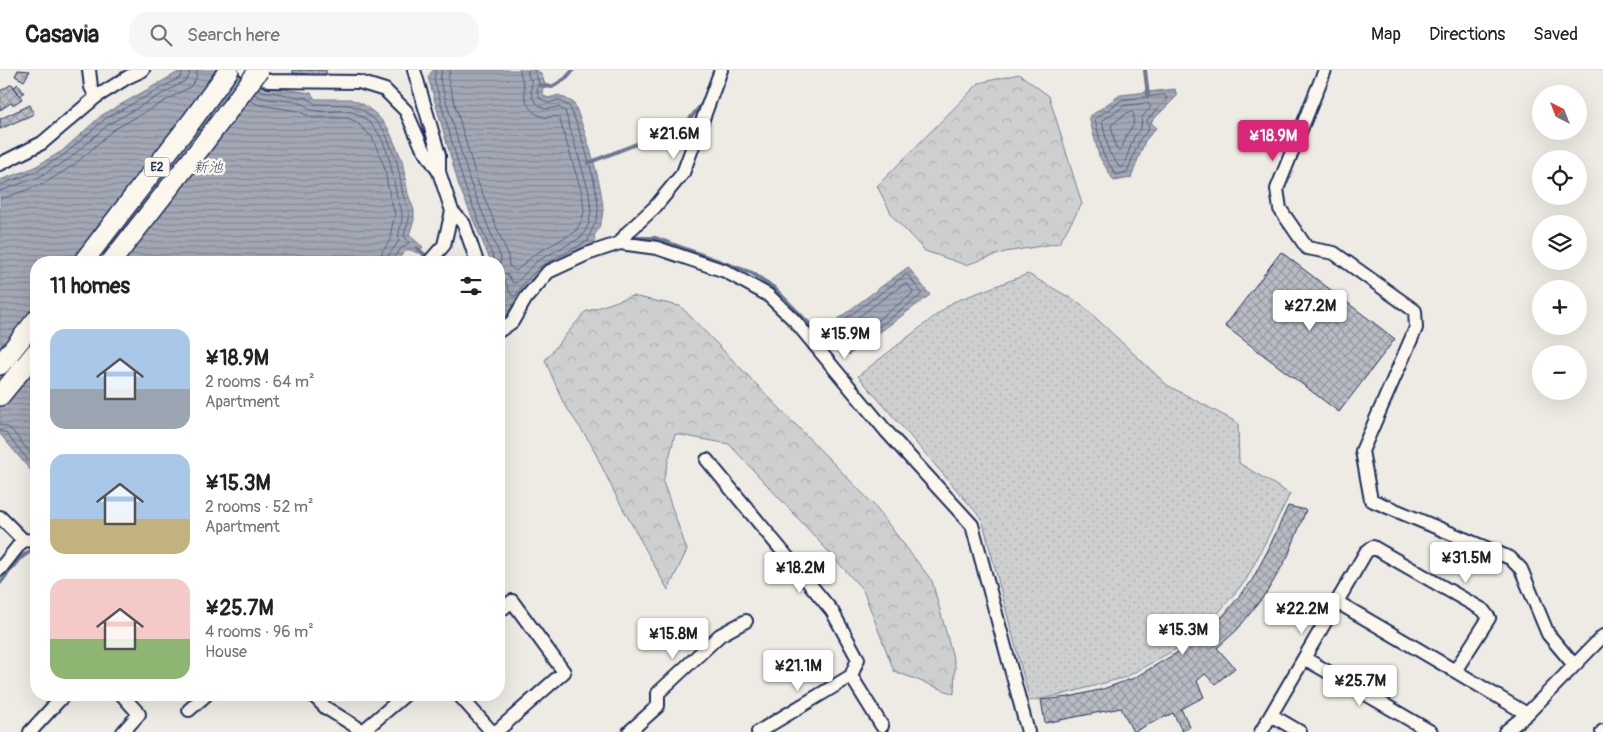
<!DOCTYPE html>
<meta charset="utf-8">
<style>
body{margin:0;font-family:Pangolin,"Klee One",sans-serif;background:#f6f6f6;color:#222;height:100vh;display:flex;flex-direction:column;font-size:19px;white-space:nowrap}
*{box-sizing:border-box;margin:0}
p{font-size:16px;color:#767676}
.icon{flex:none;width:28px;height:28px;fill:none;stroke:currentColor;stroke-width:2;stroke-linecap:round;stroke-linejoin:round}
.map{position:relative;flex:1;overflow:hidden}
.sheet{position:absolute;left:30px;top:186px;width:475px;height:445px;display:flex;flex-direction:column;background:#fff;border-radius:20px;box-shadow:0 5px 20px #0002}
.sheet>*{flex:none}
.needle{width:32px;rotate:318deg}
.controls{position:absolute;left:1532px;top:15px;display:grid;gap:10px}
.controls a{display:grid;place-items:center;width:55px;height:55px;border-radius:50%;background:#fff;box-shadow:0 5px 20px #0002;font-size:25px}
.price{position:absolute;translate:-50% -42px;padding:0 11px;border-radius:5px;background:#fff;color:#222;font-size:16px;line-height:32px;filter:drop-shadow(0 1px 2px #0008)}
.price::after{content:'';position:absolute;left:50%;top:30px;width:15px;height:11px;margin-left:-8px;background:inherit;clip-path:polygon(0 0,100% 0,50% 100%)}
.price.active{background:#db2777;color:#fff}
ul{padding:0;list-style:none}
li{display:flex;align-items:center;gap:15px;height:125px;padding:0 20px}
li span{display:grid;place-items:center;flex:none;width:140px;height:100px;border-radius:15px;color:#555}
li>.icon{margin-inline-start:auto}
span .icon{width:60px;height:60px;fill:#fffc;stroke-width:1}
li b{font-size:21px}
h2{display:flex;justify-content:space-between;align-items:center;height:60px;padding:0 20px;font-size:21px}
header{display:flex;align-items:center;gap:30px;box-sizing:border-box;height:70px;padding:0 25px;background:#fff;border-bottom:1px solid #e0e0e0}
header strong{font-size:24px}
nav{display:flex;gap:28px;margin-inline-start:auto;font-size:18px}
.search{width:350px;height:45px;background:#f6f6f6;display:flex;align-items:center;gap:12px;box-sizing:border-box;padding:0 18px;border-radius:20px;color:#767676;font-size:19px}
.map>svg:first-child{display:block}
</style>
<header>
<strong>Casavia</strong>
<div class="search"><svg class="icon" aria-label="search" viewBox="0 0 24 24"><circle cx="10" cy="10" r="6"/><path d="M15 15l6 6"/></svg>Search here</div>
<nav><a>Map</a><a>Directions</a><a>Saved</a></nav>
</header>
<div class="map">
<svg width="1603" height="662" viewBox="0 0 1603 662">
<defs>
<pattern id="grass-dots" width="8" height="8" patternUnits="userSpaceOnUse" patternTransform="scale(1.25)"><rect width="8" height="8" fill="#cecfcf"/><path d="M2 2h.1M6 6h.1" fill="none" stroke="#b0b2b4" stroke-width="1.8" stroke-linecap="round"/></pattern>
<pattern id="forest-crowns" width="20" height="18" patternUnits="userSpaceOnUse" patternTransform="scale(1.25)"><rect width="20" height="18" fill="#cecfcf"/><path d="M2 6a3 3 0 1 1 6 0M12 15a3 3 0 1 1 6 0" fill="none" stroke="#b0b2b4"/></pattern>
<pattern id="water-rules" width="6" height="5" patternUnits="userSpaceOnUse" patternTransform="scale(1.25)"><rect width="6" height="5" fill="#a3a8b4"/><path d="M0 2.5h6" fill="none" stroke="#848996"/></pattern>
<pattern id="building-cross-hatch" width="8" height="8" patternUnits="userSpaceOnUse" patternTransform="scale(1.25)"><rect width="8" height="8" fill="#b9bcc3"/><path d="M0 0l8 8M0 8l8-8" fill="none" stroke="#9699a2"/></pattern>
</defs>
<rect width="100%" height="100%" fill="#eeebe4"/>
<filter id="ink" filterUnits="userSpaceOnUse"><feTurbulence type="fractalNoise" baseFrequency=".02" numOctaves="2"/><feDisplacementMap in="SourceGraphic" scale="10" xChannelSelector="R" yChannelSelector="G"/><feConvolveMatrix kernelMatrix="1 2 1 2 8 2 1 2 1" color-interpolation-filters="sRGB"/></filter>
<g filter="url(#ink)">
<path fill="url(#grass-dots)" stroke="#747f96" d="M1028 204 1081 234 1167 315 1238 353 1239 393 1290 424 1246 510 1218 543 1185 574 1126 607 1061 625 1030 631 982 449 858 306 953 232Z"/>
<path fill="url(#forest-crowns)" stroke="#747f96" d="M1019 4 1049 26 1082 134 1059 173 1005 182 966 195 925 181 893 147 877 116 979 13Z
M632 226 680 236 873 434 932 511 955 595 954 624 894 601 863 520 807 458 729 374 675 364 663 412 687 480 668 520 615 424 591 374 563 332 545 290 585 242Z"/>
<path fill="url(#water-rules)" stroke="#6d7892" d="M182 0H236L263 16 311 23 315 29H350L363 34 377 45 388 58 402 90 408 124 414 140V150L409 165 423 177 417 183 411 180H406L396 192H36V407L0 364V110L33 98 62 81 102 45Z
M433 0H537L542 5 545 15 542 20 543 25 548 28 559 25 574 33C584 58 603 115 603 141 602 151 599 159 594 166L595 169 593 174 544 200 503 255 499 247 508 227 499 210V192H491L459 116 428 7Z
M1175 19 1177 26 1151 52 1156 58 1145 71 1131 108 1114 111 1099 86 1089 47 1120 25Z
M908 197 930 225 849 285 828 256Z"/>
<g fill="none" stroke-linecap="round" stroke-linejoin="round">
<path stroke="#515f80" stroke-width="1" d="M436 0 434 9 464 114 495 192
M442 0 440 10 470 112 501 188 499 199
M450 0 448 10 477 110 508 185 509 196 516 201 535 184 575 162 582 150 584 141 582 124 559 47C554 45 549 48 544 47 528 43 524 30 524 16 523 10 520 6 520 0
M258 19 262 21 307 28 315 34 349 35 361 39 374 49 384 60 397 92 403 125 409 141V150L404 165 409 173C402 177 394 184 393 192
M254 24C268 33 287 28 303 34 306 35 308 39 312 40 326 45 343 37 357 44 388 59 391 98 397 127 399 133 402 139 402 145 403 154 397 161 399 171L388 186 387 192
M1165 25 1167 29 1147 50 1149 59 1140 69 1127 102 1116 105 1103 84 1095 49 1122 30Z
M249 30 259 35 299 41 312 48H347L355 51 372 67 384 96 390 127 395 144 391 161V169L382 182 380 192
M1148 33 1151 37 1142 47 1141 58 1134 67 1123 97 1120 98 1109 82 1102 51 1124 36Z
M1132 42 1134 45 1133 56 1127 64 1121 80 1118 81 1116 79 1111 55 1127 43Z
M0 115 35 102 64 85 105 49 181 7 183 0
M0 121 39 107 69 89 109 54 185 11 189 6 190 0
M0 128 7 127 43 114 74 95 113 60 190 17 196 9 197 0
M499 201 508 205 513 213H516L537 191 582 167 589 153 591 141 589 122 565 41 559 37 545 39C533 33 529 25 532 12L528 5V0
M906 205H908L921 222V225L852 277H850L836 259V256Z
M499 209 504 210 512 226H516L523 214 541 196 588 171C590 161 597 153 598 142 599 118 580 60 570 37L559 30 548 33 539 28 537 20 539 13 534 0
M904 214H907L913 221 912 224 854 268H851L845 260V257Z
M0 355 10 358 36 390
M0 361 6 363 36 400"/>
<path stroke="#6d7892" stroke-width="4" d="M1145 0 1148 26
M539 15 552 17 565 9 573 0
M588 93 672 60 688 51 702 34
M635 168H655L752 203 774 218 821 266 832 258
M417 178 429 189
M0 513 19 489 36 477"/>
</g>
<path fill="url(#building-cross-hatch)" stroke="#1b2f5e" d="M18 0 30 1 24 11 15 6Z
M293 0H326V6L293 3Z
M12 14 22 29 13 35 11 33 0 40V21Z
M18 14 24 23 20 26 14 17Z
M30 35 34 44 0 59V49Z
M1281 182 1395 269 1339 342 1225 256Z
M1288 436 1306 440 1288 486 1267 522 1237 560 1217 578 1235 598 1215 614 1205 604 1197 611 1204 627 1181 639 1190 657 1182 661 1173 643 1133 662 1121 638 1045 653 1041 630 1069 627 1103 619 1134 608 1190 575 1223 546 1251 512 1268 480Z"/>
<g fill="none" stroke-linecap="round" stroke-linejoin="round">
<g stroke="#1b2f5e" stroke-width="16">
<path id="minor" d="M89 0 91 17 96 27
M245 0 269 11 359 12 385 20 406 41 421 75 439 102 452 141 444 175 429 192
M414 0 439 85V102
M1325 0 1277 119 1280 139 1307 178 1334 183 1415 241 1416 258 1362 381 1371 430 1510 488 1521 499 1548 564 1574 595
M0 94 42 73 96 27 128 7 143 0
M452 141 464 154 477 192
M620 173 627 163 655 137 683 103 721 0
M499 261 512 252 526 228 548 202 587 184 620 173 657 178 725 201 768 225 794 250 886 361 972 455 1028 662
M707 390 832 541 858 589 851 606 882 656
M0 447 23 470
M0 499 23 470 36 471
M1337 532 1455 601 1527 644
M1304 588 1431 662
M122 625 139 644 123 662
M313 625 326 638 363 661 405 625
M459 625 492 662
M189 640 206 625
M1271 645 1300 662
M30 662 64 625
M496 662 564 602 512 531 499 542
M629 662 658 636V623L720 565 746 551
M758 662 851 606
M1261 662 1366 482 1373 477 1483 540 1489 548 1455 601
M1505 662 1527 644 1603 566
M1602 662 1603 661"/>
</g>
<g stroke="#1b2f5e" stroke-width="22">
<path id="highway" d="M83 192 191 52 229 0
M0 295 36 250
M0 326 36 282"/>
</g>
<use href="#minor" stroke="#fbf7ec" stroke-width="12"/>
<use href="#highway" stroke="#fbf7ec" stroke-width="19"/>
<g stroke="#1b2f5e" stroke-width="22" stroke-linecap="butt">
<path id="highway-bridge" d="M111 192 198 81 259 0"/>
</g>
<use href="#highway-bridge" stroke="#fbf7ec" stroke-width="19"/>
</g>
</g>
<g text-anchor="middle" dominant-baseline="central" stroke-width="5" stroke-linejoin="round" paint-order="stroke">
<rect fill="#fbf7ec" stroke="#5e6b89" stroke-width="1" x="144.5" y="87.5" width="25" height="19" rx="4"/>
<g font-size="12" font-weight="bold" fill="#1b2f5e">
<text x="157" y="97">E2</text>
</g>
<g font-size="15" font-style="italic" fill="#445378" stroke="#fbf7ec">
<text x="208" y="97">新池</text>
</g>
</g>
</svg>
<div class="controls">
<a><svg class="needle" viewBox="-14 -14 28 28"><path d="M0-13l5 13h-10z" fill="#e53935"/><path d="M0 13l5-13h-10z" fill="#767676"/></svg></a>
<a><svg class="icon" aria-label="locate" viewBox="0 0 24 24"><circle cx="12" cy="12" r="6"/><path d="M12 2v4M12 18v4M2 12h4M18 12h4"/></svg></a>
<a><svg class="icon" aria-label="layers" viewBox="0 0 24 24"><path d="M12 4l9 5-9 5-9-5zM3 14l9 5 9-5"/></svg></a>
<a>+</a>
<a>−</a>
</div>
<b class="price" style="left:674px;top:90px">¥21.6M</b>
<b class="price active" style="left:1273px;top:92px">¥18.9M</b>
<b class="price" style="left:1310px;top:262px">¥27.2M</b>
<b class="price" style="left:845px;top:290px">¥15.9M</b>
<b class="price" style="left:1466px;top:514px">¥31.5M</b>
<b class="price" style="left:800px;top:524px">¥18.2M</b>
<b class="price" style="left:1302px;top:565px">¥22.2M</b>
<b class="price" style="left:1183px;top:586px">¥15.3M</b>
<b class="price" style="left:673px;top:590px">¥15.8M</b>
<b class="price" style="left:798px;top:622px">¥21.1M</b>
<b class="price" style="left:1360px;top:637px">¥25.7M</b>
<section class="sheet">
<h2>11 homes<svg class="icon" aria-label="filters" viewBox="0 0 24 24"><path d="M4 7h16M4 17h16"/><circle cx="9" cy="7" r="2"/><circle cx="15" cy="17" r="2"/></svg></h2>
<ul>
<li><span style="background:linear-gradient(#a9c7e8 60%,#9aa5b1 0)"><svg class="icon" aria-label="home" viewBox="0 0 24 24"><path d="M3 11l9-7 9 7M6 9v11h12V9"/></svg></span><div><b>¥18.9M</b><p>2 rooms · 64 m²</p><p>Apartment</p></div></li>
<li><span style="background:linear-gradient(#a9c7e8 65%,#c2b280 0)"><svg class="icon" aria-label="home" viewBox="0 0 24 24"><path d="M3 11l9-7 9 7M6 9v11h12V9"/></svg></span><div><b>¥15.3M</b><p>2 rooms · 52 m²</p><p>Apartment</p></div></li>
<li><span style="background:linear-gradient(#f6c9c9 60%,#8fb573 0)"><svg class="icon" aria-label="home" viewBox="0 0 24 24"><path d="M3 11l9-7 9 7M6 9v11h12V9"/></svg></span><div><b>¥25.7M</b><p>4 rooms · 96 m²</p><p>House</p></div></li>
</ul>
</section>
</div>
